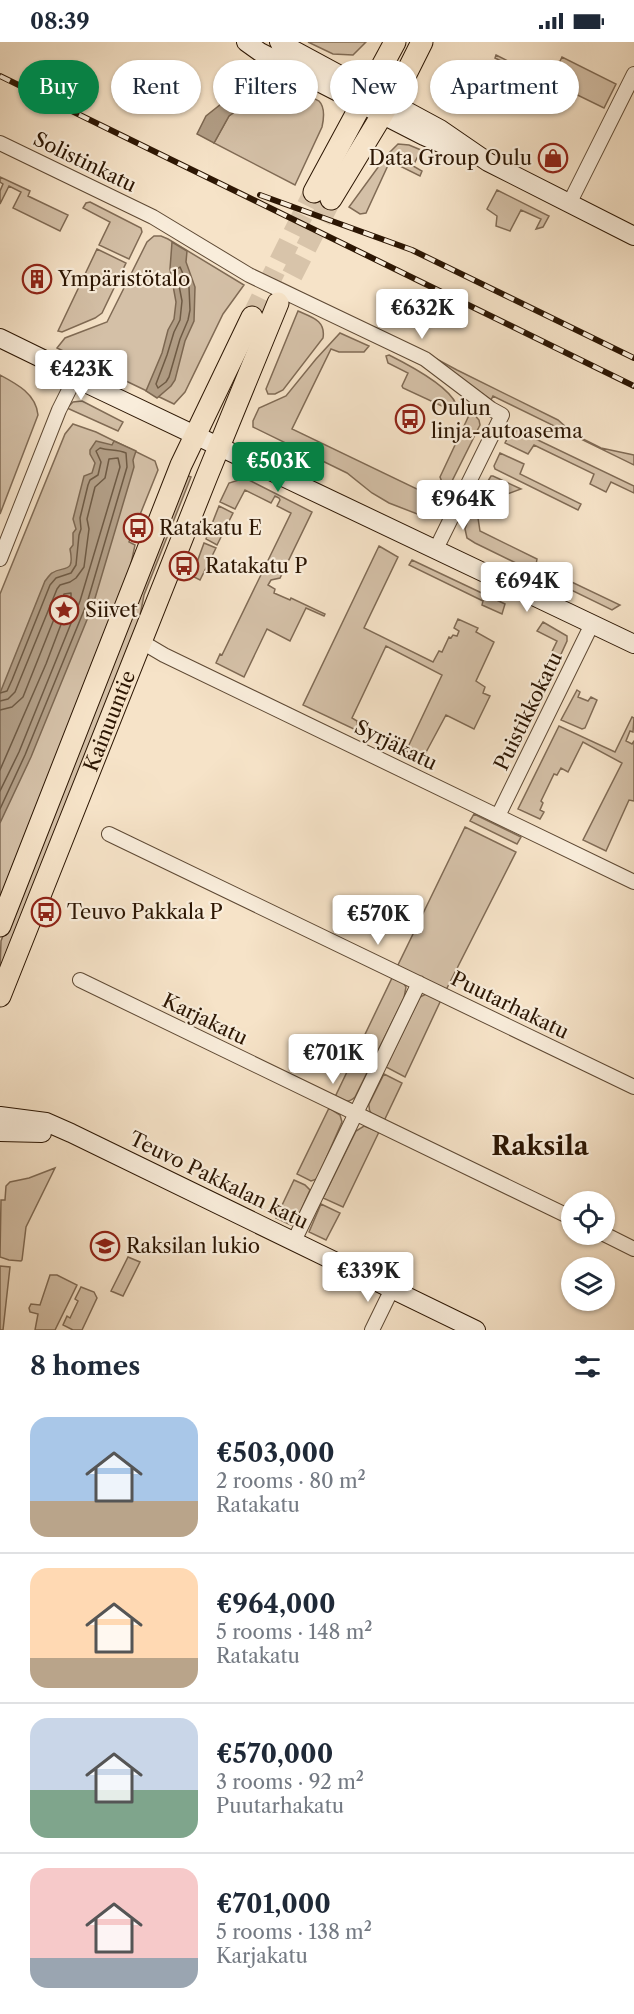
<!DOCTYPE html>
<meta charset="utf-8">
<style>
body{margin:0;font-family:"Libre Caslon Text",serif;background:#f6f6f7;color:#1f2937;height:100vh;display:flex;flex-direction:column;font-size:22px;white-space:nowrap}
*{box-sizing:border-box;margin:0}
p{font-size:20px;color:#747a83}
.icon{flex:none;width:33px;height:33px;fill:none;stroke:currentColor;stroke-width:2;stroke-linecap:round;stroke-linejoin:round}
.map{position:relative;height:1288px;overflow:hidden}
.sheet{display:flex;flex-direction:column;background:#fff;flex:1}
.sheet>*{flex:none}
.guide{position:absolute;left:18px;top:18px;width:598px;height:54px;display:flex;gap:12px}
.fabs{position:absolute;left:561px;top:1149px;display:grid;gap:12px}
.fabs a{display:grid;place-items:center;width:54px;height:54px;border-radius:50%;background:#fff;box-shadow:0 2px 4px #0004;font-size:30px}
.price{position:absolute;translate:-50% -51px;padding:0 14px;border-radius:6px;background:#fff;color:#222;font-size:20px;line-height:39px;filter:drop-shadow(0 2px 3px #0008)}
.price::after{content:'';position:absolute;left:50%;top:36px;width:18px;height:14px;margin-left:-9px;background:inherit;clip-path:polygon(0 0,100% 0,50% 100%)}
.price.active{background:#0b8043;color:#fff}
ul{padding:0;list-style:none}
li{display:flex;align-items:center;gap:18px;height:150px;padding:0 30px}
li+li{border-top:2px solid #e0e1e3}
li span{display:grid;place-items:center;flex:none;width:168px;height:120px;border-radius:18px;color:#555}
li>.icon{margin-inline-start:auto}
span .icon{width:72px;height:72px;fill:#fffc;stroke-width:1}
li b{font-size:26px}
h2{display:flex;justify-content:space-between;align-items:center;height:72px;padding:0 30px;font-size:26px}
.tag{padding:0 21px;border-radius:27px;background:#fff;box-shadow:0 2px 4px #0004;font-size:21px;line-height:54px}
.tag.active{background:#0b8043;color:#fff}
.status{display:flex;justify-content:space-between;align-items:center;height:42px;padding:0 30px;background:#fff;direction:ltr}
.status svg{height:16px;fill:currentColor}
.map>svg:first-child{display:block}
</style>
<div class="status"><b>08:39</b><svg viewBox="0 0 49 12"><path d="M0 12V9h3v3zM5 12V6h3v6zM10 12V3h3v9zM15 12V0h3v12zM26 1h20v11H26zM47 4h2v5h-2z"/></svg></div>
<div class="map">
<svg width="634" height="1288" viewBox="0 0 634 1288">
<rect width="100%" height="100%" fill="#f6e3c8"/>
<filter id="stains"><feTurbulence type="fractalNoise" baseFrequency=".00333" numOctaves="4"/><feColorMatrix values="0 0 0 0 .2 0 0 0 0 .09 0 0 0 0 .02 0 0 0 .5 -.17"/></filter>
<radialGradient id="worn" r=".72"><stop offset=".6" stop-color="#630" stop-opacity="0"/><stop offset="1" stop-color="#630" stop-opacity=".3"/></radialGradient>
<path fill="#d4c0a7" stroke="#806b55" stroke-width="1.5" d="M308 0H366L353 13 333 12Z
M496 13 550 40 562 15 616 42 604 66 555 42 543 66 512 51 522 29 495 16Z
M275 36 319 59C325 65 324 76 322 85L295 143 214 101 229 74 261 51Z
M398 102 409 103 421 108 413 124 422 129 420 134 390 119 366 171 360 172 349 165 387 113Z
M0 135 30 149 28 154 68 173 60 189 13 166 21 150 9 144 0 162V149L3 142 0 140Z
M497 148 549 174 543 185 536 187 541 177 521 168 510 189 496 184 497 174 487 167Z
M90 160 141 186 142 190 129 217 99 203 110 180 83 166 86 161Z
M154 194H161L168 197 244 243 223 272 185 350 174 362 57 306 65 296 107 280 147 200Z
M97 207 126 221 102 271 95 276 62 290 58 289Z
M298 269C311 275 326 278 323 296L283 348 275 352H268L266 347Z
M340 291 369 304 364 310H339L331 307 292 387 442 459C438 466 433 472 425 475L389 461 372 451 347 431 253 385V379L259 366 286 354 316 317Z
M389 313C407 322 448 343 456 362L449 365 445 363 444 365 403 346 402 344 408 331 388 321 386 314Z
M429 313 457 328 558 378 575 393 601 406 634 413V423L493 354 491 358Z
M0 333C17 342 36 352 38 373L0 472Z
M82 359 123 380 118 389 67 366 73 360Z
M471 369 479 378 480 383 450 443 442 440 440 435Z
M73 382 96 390 155 419 158 428 129 500 135 503 129 531 0 863V552L65 392Z
M517 388 634 444V451L611 440 606 450 590 442 594 432 534 403 528 412 505 401 509 393Z
M500 411 524 422 520 432 581 462 578 468 495 427 494 424Z
M185 433 191 435 144 553 139 579 0 928 1 899Z
M491 434H493L521 447 485 460 477 457Z
M245 436 312 470 280 536 271 538 268 543 275 547 274 551 290 558 291 556 325 572 324 574 306 566 290 599 267 587 244 635 216 621 220 612 222 613 291 471 277 464 280 458 279 456 275 454 271 461 245 448 235 467 220 460 229 441Z
M219 464 233 471 217 503 206 497Z
M470 473 478 476 480 489 537 517 536 523 620 563 612 568 475 501 467 496 465 487Z
M204 501 216 506 200 538 192 534Z
M379 504 398 515 364 586 433 620 439 609 442 610 449 595 451 596 453 593 457 594 459 589 454 586 458 577 478 586 476 590 494 600 476 639 485 645 483 651 490 654 474 687 446 673 424 714 427 717 425 722 391 706 394 704 409 710 411 707 408 705 442 633 386 604 352 676 357 679V682L360 684 358 689 303 663Z
M412 518 505 562 502 572 482 563 483 559 409 523Z
M543 580 567 594V599L556 623 547 620 557 599 537 589Z
M577 648 580 650 578 655 588 659 591 655 597 658 585 686 582 687 561 678Z
M632 675 634 676 633 690 630 689 626 699 632 702 634 699V759L629 758 606 809 583 798 622 721 583 700 568 730 561 726 557 733 554 732 541 759 543 761 540 768 544 770 540 777 518 767 559 684 615 710Z
M474 772 521 795 517 802 470 779Z
M465 785 516 810 446 948 398 924V923Z
M392 936 403 940 406 945 404 956 355 1055C348 1062 342 1059 335 1055Z
M426 952 441 958 405 1035 386 1025 420 955Z
M384 1032 402 1041 384 1079C375 1074 368 1073 369 1062Z
M329 1066 340 1073 342 1080 317 1137 311 1139 297 1132Z
M364 1084 379 1090 343 1165 323 1156 356 1089Z
M55 1126 26 1185 22 1218 21 1219 9 1218 0 1215 1 1158H5L6 1144 10 1140 29 1136Z
M294 1138 305 1143 310 1148 297 1177 291 1183 276 1176Z
M321 1162 340 1171 326 1198 309 1190Z
M128 1215 140 1220 123 1254 111 1249Z
M0 1224 10 1225 3 1288H0Z
M50 1233H57L77 1243 55 1288H35L38 1272 30 1270 29 1266 31 1262 40 1263Z
M81 1245 94 1250 97 1256 82 1288H73L63 1283 67 1274 70 1276 78 1259 75 1257Z"/>
<path fill="#b19d85" stroke="#7c6751" stroke-width="1.5" d="M264 31 275 36 261 51 229 74 214 101 197 92 206 74 240 47 253 42 262 35Z
M172 200 187 209 186 220 195 245 194 279 185 299 175 338 171 344 157 356 146 349 162 311 168 288 174 277 176 260 170 227Z
M96 399 112 403 114 399 136 409 133 418 134 425 93 563 31 715 0 781V651L45 539C46 538 50 532 52 531 64 523 75 533 70 507L73 503V491L76 487 73 477 84 434 92 431 95 421 90 412V408Z"/>
<g fill="none" stroke-linecap="round" stroke-linejoin="round">
<path stroke="#6e5a44" stroke-width="1.5" d="M180 225 189 245 190 268 188 278 180 297 169 335 166 340 158 346 156 342 167 313 174 290 180 278 182 259 176 228Z
M0 651 7 649 12 638 50 543 56 536 71 531 76 523 79 493 81 487 80 476 88 443 90 438 98 433 101 420 96 409 100 406C110 409 117 407 126 411L127 425 87 561 25 713 0 767
M0 659 8 657 15 650 57 547 60 543 70 540 76 536 84 525 89 487 87 477 95 445 105 436 109 417 118 416 120 425 80 559 19 710 0 749
M0 668 12 665 23 655 64 552 71 551V556L46 622 0 728"/>
<path stroke="#d8c4aa" stroke-width="21" stroke-dasharray="21 10" stroke-linecap="butt" d="M278 261 331 157
M252 275 314 150"/>
<g stroke="#5e4934" stroke-width="16">
<path id="street" d="M0 101 153 175 249 233 425 317 491 367 502 373 436 507
M569 162 634 32
M0 517 59 368 75 336
M142 600 164 613 634 840
M498 774 592 582
M109 792 634 1045
M80 938 572 1176
M604 1192 634 1207
M294 1199 419 941
M372 1288 392 1247"/>
</g>
<g stroke="#2c1603" stroke-width="20">
<path id="secondary" d="M246 0 260 10 424 94 461 110
M279 0 440 87 488 120 634 194
M0 296 45 318 75 336 634 602
M0 1074 46 1080 71 1091 476 1288
M0 1090 42 1091"/>
</g>
<g stroke="#2c1603" stroke-width="23">
<g id="primary">
<path d="M314 150 395 0"/>
<path d="M331 157 402 40 422 0"/>
<path d="M0 884 181 423 252 275"/>
<path id="s1" d="M0 954 207 434 278 261"/>
</g>
</g>
<use href="#street" stroke="#f9eddb" stroke-width="14"/>
<use href="#secondary" stroke="#f9eddb" stroke-width="18"/>
<use href="#primary" stroke="#f6e3c8" stroke-width="21"/>
<g stroke="#2c1603" stroke-width="6">
<path id="rail" d="M0 34 634 344
M260 153 412 208 634 316"/>
</g>
<use href="#rail" stroke="#f9eddb" stroke-width="4" stroke-dasharray="11" stroke-linecap="butt"/>
</g>
<defs>
<g id="shop-ring" transform="scale(1.5)"><circle r="9.5" fill="#f9eddb" stroke="#8f2418" stroke-width="1.5"/><path d="M-5-2.5h2.3a2.7 3.5 0 0 1 5.4 0H5L5.5 6h-11ZM-1.5-2.5h3a1.5 2.3 0 0 0-3 0Z" fill="#8f2418"/></g>
<g id="building-ring" transform="scale(1.5)"><circle r="9.5" fill="#f9eddb" stroke="#8f2418" stroke-width="1.5"/><path d="M-4-6H4V6H1V3H-1V6H-4ZM-2.5-4.3h1.7v1.8h-1.7ZM.8-4.3h1.7v1.8H.8ZM-2.5-1h1.7V.8h-1.7ZM.8-1h1.7V.8H.8Z" fill="#8f2418"/></g>
<g id="bus-ring" transform="scale(1.5)"><circle r="9.5" fill="#f9eddb" stroke="#8f2418" stroke-width="1.5"/><path d="M-5-6H5V4H4V6H2V4H-2V6H-4V4H-5ZM-3.5-4V0h7V-4ZM-3.5 1.2v1.5H-2V1.2ZM2 1.2v1.5H3.5V1.2Z" fill="#8f2418"/></g>
<g id="sight-ring" transform="scale(1.5)"><circle r="9.5" fill="#f9eddb" stroke="#8f2418" stroke-width="1.5"/><path d="M0-6L1.8-2.2L6-1.7L2.9 1.2L3.7 5.4L0 3.3L-3.7 5.4L-2.9 1.2L-6-1.7L-1.8-2.2Z" fill="#8f2418"/></g>
<g id="school-ring" transform="scale(1.5)"><circle r="9.5" fill="#f9eddb" stroke="#8f2418" stroke-width="1.5"/><path d="M0-5L7-2L0 1L-7-2ZM-4 1L0 2.5L4 1V4Q0 6-4 4Z" fill="#8f2418"/></g>
</defs>
<g fill-rule="evenodd">
<use href="#shop-ring" x="553" y="116"/>
<use href="#building-ring" x="37" y="237"/>
<use href="#bus-ring" x="410" y="377"/>
<use href="#bus-ring" x="138" y="486"/>
<use href="#bus-ring" x="184" y="524"/>
<use href="#sight-ring" x="64" y="568"/>
<use href="#bus-ring" x="46" y="870"/>
<use href="#school-ring" x="105" y="1204"/>
</g>
<g text-anchor="middle" dominant-baseline="central" stroke-width="4.5" stroke-linejoin="round" paint-order="stroke">
<g font-size="20" fill="#2c1603" stroke="#f9eddb" text-anchor="start">
<text x="532" y="116" text-anchor="end">Data Group Oulu</text>
<text x="58" y="237">Ympäristötalo</text>
<text x="431" y="366">Oulun<tspan x="431" dy="23">linja-autoasema</tspan></text>
<text x="159" y="486">Ratakatu E</text>
<text x="205" y="524">Ratakatu P</text>
<text x="85" y="568">Siivet</text>
<text x="67" y="870">Teuvo Pakkala P</text>
<text x="126" y="1204">Raksilan lukio</text>
</g>
<g font-size="20" fill="#2c1603" stroke="#f9eddb">
<text transform="translate(85 120) rotate(26)">Solistinkatu</text>
<text transform="translate(528 669) rotate(-64)">Puistikkokatu</text>
<text stroke="none"><textPath href="#s1" startOffset="296">Kainuuntie</textPath></text>
<text transform="translate(396 703) rotate(26)">Syrjäkatu</text>
<text transform="translate(510 963) rotate(26)">Puutarhakatu</text>
<text transform="translate(205 977) rotate(26)">Karjakatu</text>
<text transform="translate(219 1138) rotate(26)">Teuvo Pakkalan katu</text>
</g>
<g font-size="26" font-weight="bold" fill="#2c1603" stroke="#f9eddb">
<text x="540" y="1104">Raksila</text>
</g>
</g>
<rect width="100%" height="100%" filter="url(#stains)"/>
<rect width="100%" height="100%" fill="url(#worn)"/>
</svg>
<div class="fabs">
<a><svg class="icon" aria-label="locate" viewBox="0 0 24 24"><circle cx="12" cy="12" r="6"/><path d="M12 2v4M12 18v4M2 12h4M18 12h4"/></svg></a>
<a><svg class="icon" aria-label="layers" viewBox="0 0 24 24"><path d="M12 4l9 5-9 5-9-5zM3 14l9 5 9-5"/></svg></a>
</div>
<b class="price" style="left:422px;top:298px">€632K</b>
<b class="price" style="left:81px;top:359px">€423K</b>
<b class="price active" style="left:278px;top:451px">€503K</b>
<b class="price" style="left:463px;top:489px">€964K</b>
<b class="price" style="left:527px;top:571px">€694K</b>
<b class="price" style="left:378px;top:904px">€570K</b>
<b class="price" style="left:333px;top:1043px">€701K</b>
<b class="price" style="left:368px;top:1261px">€339K</b>
<div class="guide">
<a class="tag active">Buy</a>
<a class="tag">Rent</a>
<a class="tag">Filters</a>
<a class="tag">New</a>
<a class="tag">Apartment</a>
</div>
</div>
<section class="sheet">
<h2>8 homes<svg class="icon" aria-label="filters" viewBox="0 0 24 24"><path d="M4 7h16M4 17h16"/><circle cx="9" cy="7" r="2"/><circle cx="15" cy="17" r="2"/></svg></h2>
<ul>
<li><span style="background:linear-gradient(#a9c7e8 70%,#b9a48a 0)"><svg class="icon" aria-label="home" viewBox="0 0 24 24"><path d="M3 11l9-7 9 7M6 9v11h12V9"/></svg></span><div><b>€503,000</b><p>2 rooms · 80 m²</p><p>Ratakatu</p></div></li>
<li><span style="background:linear-gradient(#ffd9b3 75%,#b9a48a 0)"><svg class="icon" aria-label="home" viewBox="0 0 24 24"><path d="M3 11l9-7 9 7M6 9v11h12V9"/></svg></span><div><b>€964,000</b><p>5 rooms · 148 m²</p><p>Ratakatu</p></div></li>
<li><span style="background:linear-gradient(#c9d6e8 60%,#7fa58c 0)"><svg class="icon" aria-label="home" viewBox="0 0 24 24"><path d="M3 11l9-7 9 7M6 9v11h12V9"/></svg></span><div><b>€570,000</b><p>3 rooms · 92 m²</p><p>Puutarhakatu</p></div></li>
<li><span style="background:linear-gradient(#f6c9c9 75%,#9aa5b1 0)"><svg class="icon" aria-label="home" viewBox="0 0 24 24"><path d="M3 11l9-7 9 7M6 9v11h12V9"/></svg></span><div><b>€701,000</b><p>5 rooms · 138 m²</p><p>Karjakatu</p></div></li>
</ul>
</section>
